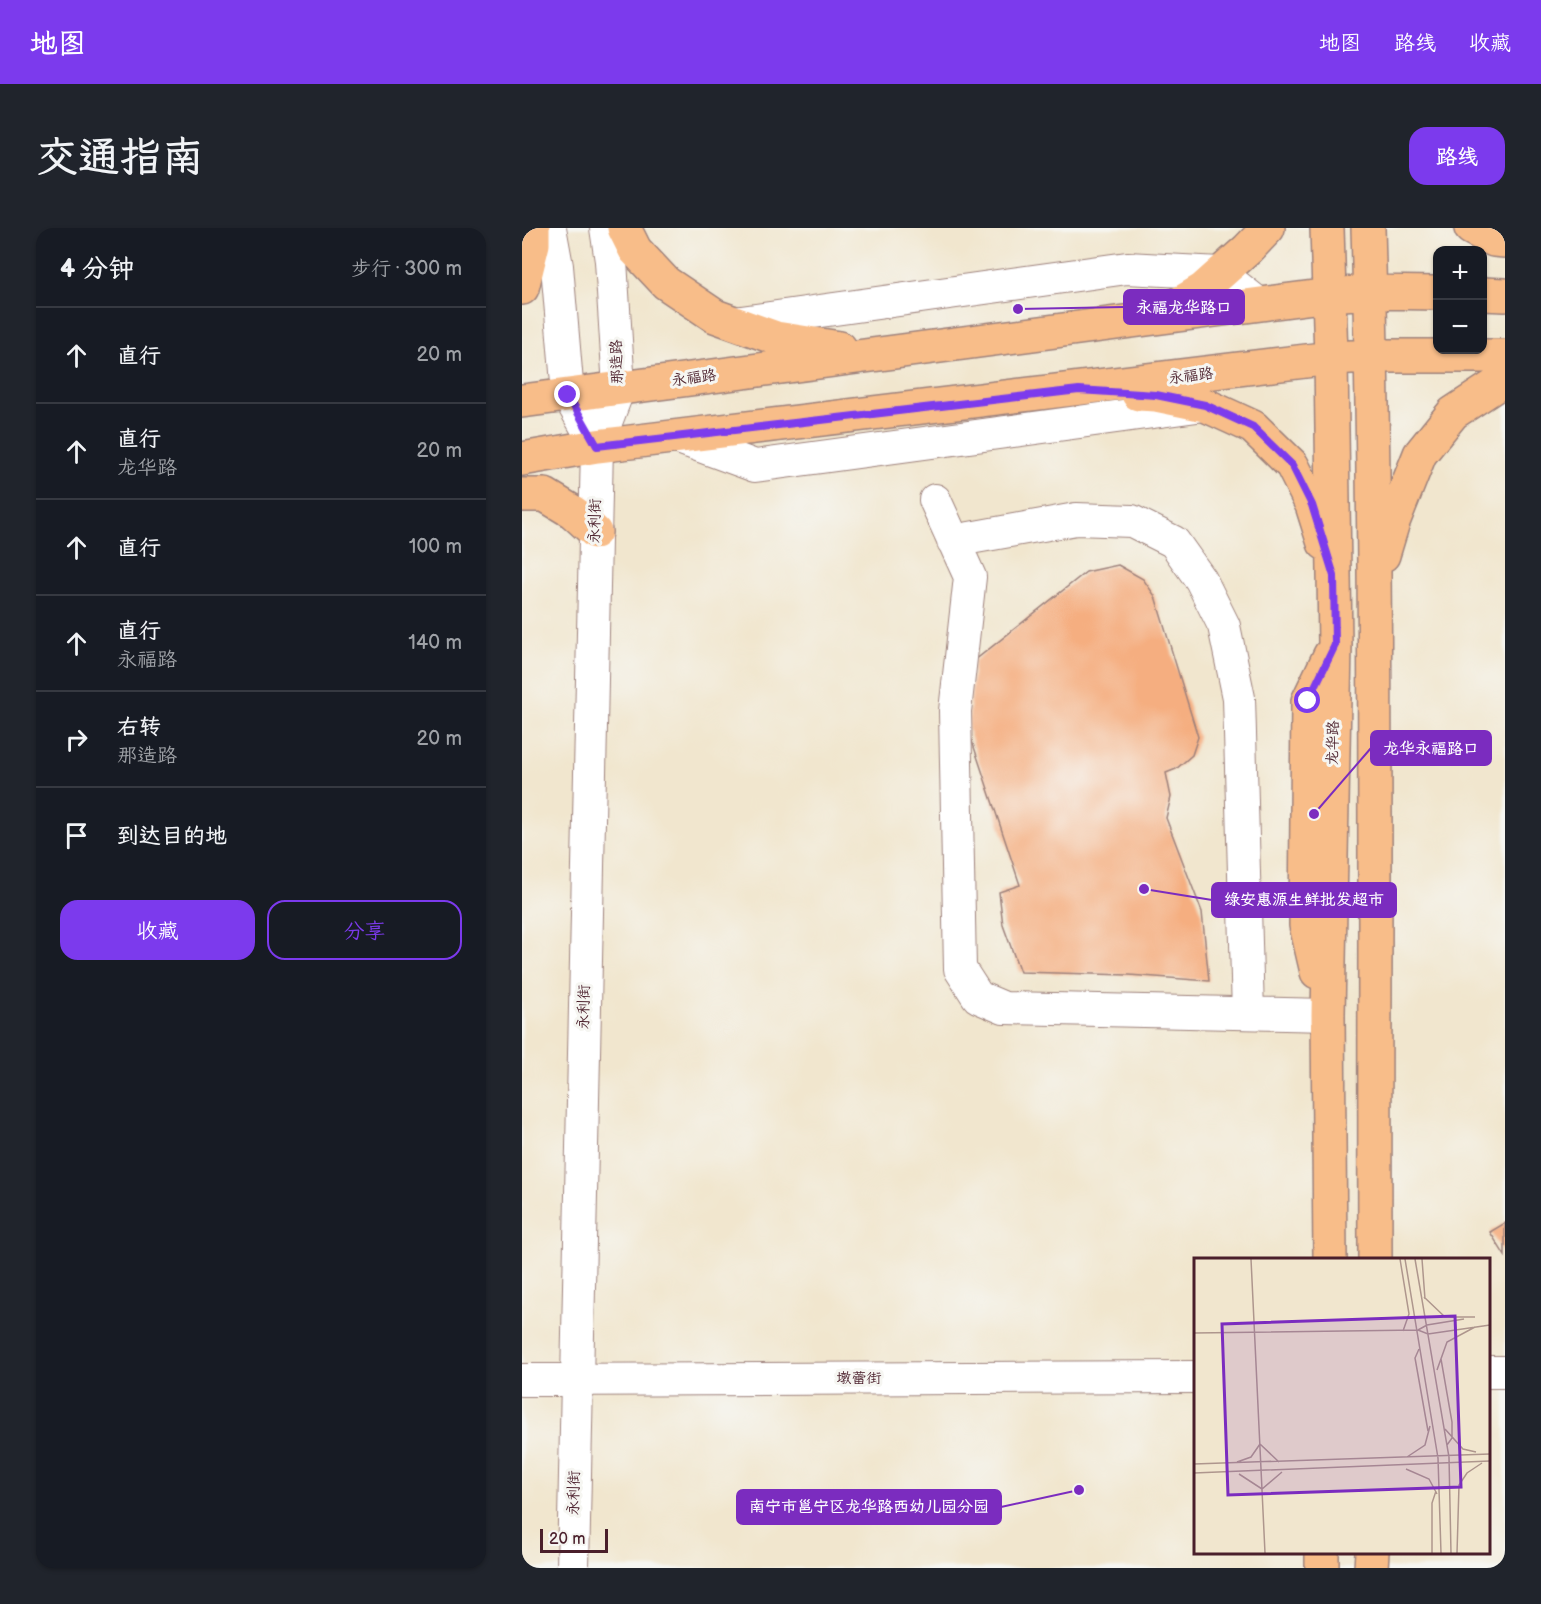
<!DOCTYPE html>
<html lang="zh">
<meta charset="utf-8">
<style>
body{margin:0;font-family:"Balsamiq Sans","LXGW WenKai TC",sans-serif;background:#20242c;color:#f1f3f6}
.controls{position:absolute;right:18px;top:18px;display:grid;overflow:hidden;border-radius:12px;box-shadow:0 2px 4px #0004}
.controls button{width:54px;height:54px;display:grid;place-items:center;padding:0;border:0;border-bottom:2px solid #363941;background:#171b24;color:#f1f3f6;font:30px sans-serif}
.scale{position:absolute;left:18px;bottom:15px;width:68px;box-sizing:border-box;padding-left:6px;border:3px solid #4a1f2b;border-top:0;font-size:16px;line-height:21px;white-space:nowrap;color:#4a1f2b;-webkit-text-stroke:4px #f6f6f2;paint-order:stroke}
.stop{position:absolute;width:18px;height:18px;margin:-14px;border:4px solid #7c3aed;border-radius:50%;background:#fff}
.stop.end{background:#7c3aed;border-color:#fff;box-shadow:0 2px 6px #0008}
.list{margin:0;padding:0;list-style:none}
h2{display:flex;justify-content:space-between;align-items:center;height:78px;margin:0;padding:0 24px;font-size:26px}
h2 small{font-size:20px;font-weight:400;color:#9ea1a6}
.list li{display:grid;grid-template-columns:39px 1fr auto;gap:18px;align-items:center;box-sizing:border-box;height:96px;padding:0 24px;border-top:2px solid #363941}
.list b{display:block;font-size:22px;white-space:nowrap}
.list p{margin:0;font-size:20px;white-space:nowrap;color:#9ea1a6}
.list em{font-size:20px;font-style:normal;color:#9ea1a6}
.actions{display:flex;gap:12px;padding:18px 24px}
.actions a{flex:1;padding:14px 0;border:2px solid #7c3aed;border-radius:18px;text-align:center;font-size:21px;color:#7c3aed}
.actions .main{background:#7c3aed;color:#fff}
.icon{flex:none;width:33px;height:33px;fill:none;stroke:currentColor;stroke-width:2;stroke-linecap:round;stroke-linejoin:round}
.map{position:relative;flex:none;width:983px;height:1340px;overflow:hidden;border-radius:18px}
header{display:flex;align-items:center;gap:36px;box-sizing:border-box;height:84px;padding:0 30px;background:#7c3aed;color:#fff}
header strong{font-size:28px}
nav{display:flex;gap:33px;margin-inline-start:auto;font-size:21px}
.intro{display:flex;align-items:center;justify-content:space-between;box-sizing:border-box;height:144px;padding:0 36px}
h1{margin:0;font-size:42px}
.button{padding:15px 27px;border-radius:18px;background:#7c3aed;color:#fff;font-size:21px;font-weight:700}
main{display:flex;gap:36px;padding:0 36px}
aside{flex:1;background:#171b24;border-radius:18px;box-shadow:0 2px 4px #0004}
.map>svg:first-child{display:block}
.building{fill:#f5ae80}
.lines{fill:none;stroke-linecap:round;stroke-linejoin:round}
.minor-casing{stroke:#9e827c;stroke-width:34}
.major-casing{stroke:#9e827c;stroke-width:36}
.minor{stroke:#fff;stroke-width:32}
.major{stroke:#f8bd89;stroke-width:33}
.route{stroke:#7c3aed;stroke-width:8}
.labels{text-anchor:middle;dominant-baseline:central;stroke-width:6;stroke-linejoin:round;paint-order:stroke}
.street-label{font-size:15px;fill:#4a1f2b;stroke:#f6f6f2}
.inset-road{fill:none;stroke:#ae968d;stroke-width:1.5}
.view{fill:#7b2cbf;fill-opacity:0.15;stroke:#7b2cbf;stroke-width:3}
.inset-edge{fill:none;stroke:#4a1f2b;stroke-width:3}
.leader{fill:none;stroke:#7b2cbf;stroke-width:2}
.callout-dot{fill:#7b2cbf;stroke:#f6f6f2;stroke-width:2}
.callout{fill:#7b2cbf;stroke:#7b2cbf;stroke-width:2}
.callout-label{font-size:16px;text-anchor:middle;font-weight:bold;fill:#fff}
</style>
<header>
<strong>地图</strong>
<nav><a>地图</a><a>路线</a><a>收藏</a></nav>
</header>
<div class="intro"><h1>交通指南</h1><a class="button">路线</a></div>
<main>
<aside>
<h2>4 分钟<small>步行 · 300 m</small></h2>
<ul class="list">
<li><svg class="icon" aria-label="ahead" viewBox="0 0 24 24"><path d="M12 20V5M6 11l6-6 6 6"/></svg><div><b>直行</b></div><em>20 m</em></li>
<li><svg class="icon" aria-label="ahead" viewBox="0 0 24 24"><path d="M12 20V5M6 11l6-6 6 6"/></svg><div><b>直行</b><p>龙华路</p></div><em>20 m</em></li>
<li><svg class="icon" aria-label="ahead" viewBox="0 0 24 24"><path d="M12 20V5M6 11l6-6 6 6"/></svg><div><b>直行</b></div><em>100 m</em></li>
<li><svg class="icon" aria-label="ahead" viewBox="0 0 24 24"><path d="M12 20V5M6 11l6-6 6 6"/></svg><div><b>直行</b><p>永福路</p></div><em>140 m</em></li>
<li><svg class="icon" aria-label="right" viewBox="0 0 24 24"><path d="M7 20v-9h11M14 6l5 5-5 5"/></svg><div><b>右转</b><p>那造路</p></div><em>20 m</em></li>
<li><svg class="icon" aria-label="arrive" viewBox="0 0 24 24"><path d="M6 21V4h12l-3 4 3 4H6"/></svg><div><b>到达目的地</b></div></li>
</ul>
<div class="actions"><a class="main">收藏</a><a>分享</a></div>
</aside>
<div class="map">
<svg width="983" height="1340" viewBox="0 0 983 1340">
<rect width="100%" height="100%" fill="#f6f6f2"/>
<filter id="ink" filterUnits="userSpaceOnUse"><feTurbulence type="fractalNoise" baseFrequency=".0167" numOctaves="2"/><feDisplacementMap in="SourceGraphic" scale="12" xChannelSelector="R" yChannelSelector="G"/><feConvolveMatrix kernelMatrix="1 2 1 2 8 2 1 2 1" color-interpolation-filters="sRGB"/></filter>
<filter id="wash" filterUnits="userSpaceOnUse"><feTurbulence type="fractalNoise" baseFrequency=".008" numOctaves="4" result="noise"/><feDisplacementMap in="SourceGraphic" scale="24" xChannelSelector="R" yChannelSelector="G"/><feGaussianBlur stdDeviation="1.35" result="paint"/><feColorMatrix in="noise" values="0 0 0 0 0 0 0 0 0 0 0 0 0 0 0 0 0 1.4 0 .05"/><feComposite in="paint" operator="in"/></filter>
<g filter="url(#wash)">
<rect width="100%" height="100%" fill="#f1e6ce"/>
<g id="blocks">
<!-- building -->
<path class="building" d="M596,337L621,351L633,368L676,509L670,527L654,541L644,545L649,569L644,590L680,684L687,753L607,747L498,744L481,697L477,664L498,657L446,501L452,433L564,344Z
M983,995V1028L968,1004Z"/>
</g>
</g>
<g filter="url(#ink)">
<use href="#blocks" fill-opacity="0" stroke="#9e827c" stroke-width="1.5"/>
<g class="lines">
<defs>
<path id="minor" d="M28,0L35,38L46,167L75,218
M212,95L605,40L698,45L737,76
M154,209L233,238L675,178
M413,272L448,349L433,483L438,741L456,769L482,780L806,787
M431,313L554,291L610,293L652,314L679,352L702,398L717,470L726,785
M966,1144H983
M0,1152L674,1149
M51,1340L75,218L97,160L89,33L84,0"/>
<path id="major" d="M102,0L113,22L144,55L193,88L254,110L318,120
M805,0L809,130L813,417L806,787L808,1031
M846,0C856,343 852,687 853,1031
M949,0L972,12L983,13
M0,60L11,16V0
M960,66L983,67
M643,84L681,61L726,21L746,0
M616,166L634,167L683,177L731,199L770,237L790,277L802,315
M0,173L807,67L848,64L915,65
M0,231L75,218L809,130L850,128H983
M0,267H23L51,284L73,304
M861,327L871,294L898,226L931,185L983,151
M795,744L784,697L786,473L808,427
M800,1340V1324
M849,1340L850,1324"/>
</defs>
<!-- minor casing -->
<use href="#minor" class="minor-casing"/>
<!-- major casing -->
<use href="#major" class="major-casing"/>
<!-- minor -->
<use href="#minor" class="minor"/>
<!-- major -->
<use href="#major" class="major"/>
</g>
</g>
<g class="lines" filter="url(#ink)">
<!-- route -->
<path class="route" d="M46,167L75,218L557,162L634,167L683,177L731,199L770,237L790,277L812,348L813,417L786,473"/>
</g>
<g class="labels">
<!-- street labels -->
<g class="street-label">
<text transform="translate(95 134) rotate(-92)">那造路</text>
<text transform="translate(669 148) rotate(-7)">永福路</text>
<text transform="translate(172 150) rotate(-8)">永福路</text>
<text transform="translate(73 293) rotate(-89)">永利街</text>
<text transform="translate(811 515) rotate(-89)">龙华路</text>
<text transform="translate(62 779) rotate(-89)">永利街</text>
<text x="337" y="1150">墩蕾街</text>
<text transform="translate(52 1265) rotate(-89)">永利街</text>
</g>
</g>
<!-- overview -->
<g transform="translate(672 1030)">
<rect width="296" height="296" fill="#f1e6ce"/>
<path class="inset-road" d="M57,1L71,295M206,1L215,56L209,73M211,1L244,200L247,295M221,1L255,199L257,295M228,1L231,41M230,39L251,59H281M224,72L233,67L270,61M0,75L224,72L234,76L296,67M225,91L221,100L234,173M247,101L258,164V180L253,187M243,112L253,84L281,69M251,171L269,191L282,194M66,186L85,204M213,199L231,187L236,168M43,204L57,199L66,186M0,206L296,196M212,211L235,221L243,236M0,215L296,203M45,216L68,231L88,214M238,295V245L242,233M263,295L265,227L273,215L288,205"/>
<path class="view" d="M261,58L267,229L34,237L28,66Z"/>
<rect width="296" height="296" class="inset-edge"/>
</g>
<!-- callouts -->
<path class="leader" d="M496 81L602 79M792 586L849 520M622 661L690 672M557 1262L479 1279"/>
<g class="callout-dot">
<circle cx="496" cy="81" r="6"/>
<circle cx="792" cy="586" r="6"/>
<circle cx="622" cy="661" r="6"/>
<circle cx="557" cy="1262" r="6"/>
</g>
<g class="callout">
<rect x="602" y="62" width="120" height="34" rx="6"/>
<rect x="849" y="503" width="120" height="34" rx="6"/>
<rect x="690" y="655" width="184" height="34" rx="6"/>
<rect x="215" y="1262" width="264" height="34" rx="6"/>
</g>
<g class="callout-label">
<text x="662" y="85">永福龙华路口</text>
<text x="909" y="526">龙华永福路口</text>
<text x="782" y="677">绿安惠源生鲜批发超市</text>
<text x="347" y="1284">南宁市邕宁区龙华路西幼儿园分园</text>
</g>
</svg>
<div class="controls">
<button>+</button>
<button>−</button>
</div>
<div class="scale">20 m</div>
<div class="stop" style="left:786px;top:473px"></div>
<div class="stop end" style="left:46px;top:167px"></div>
</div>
</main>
